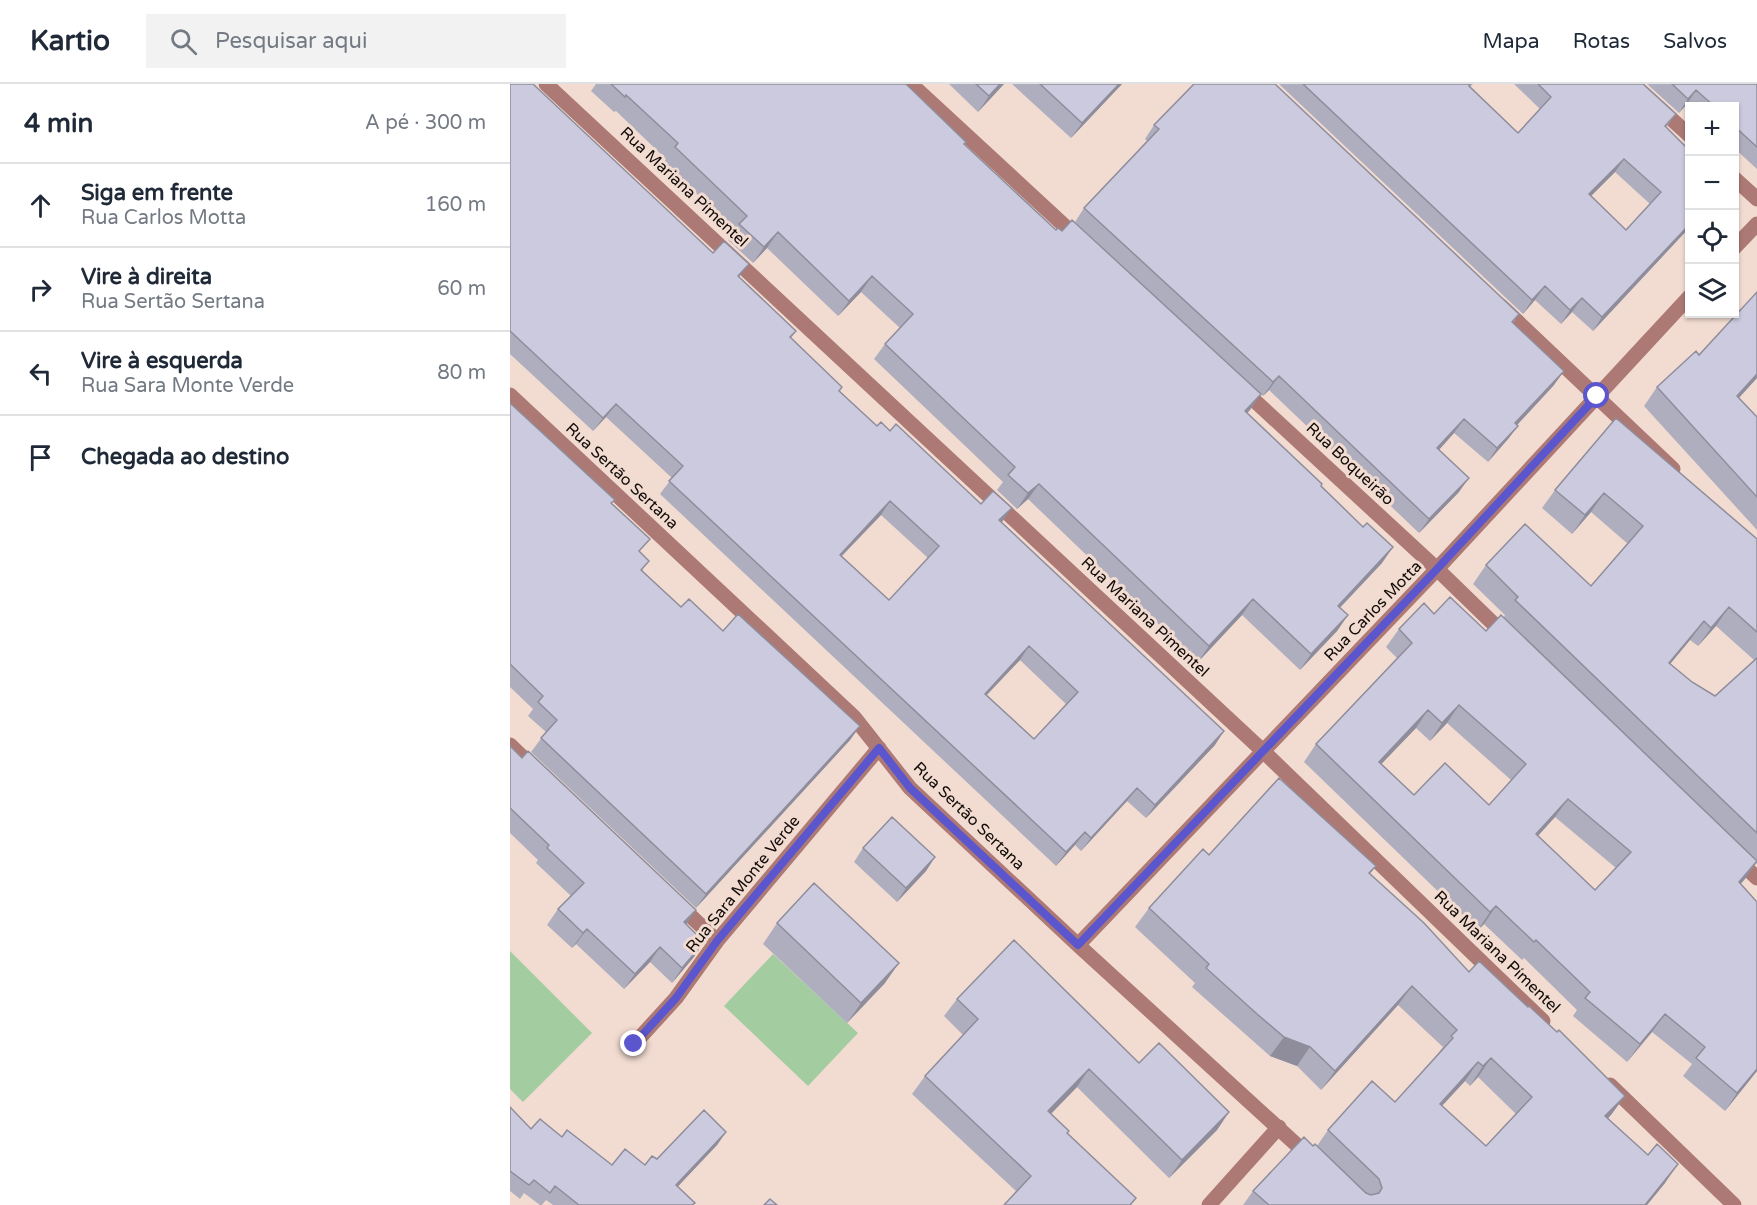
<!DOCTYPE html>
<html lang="pt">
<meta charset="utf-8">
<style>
body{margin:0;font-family:"Varela Round",sans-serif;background:#f2f2f3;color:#1f2937}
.controls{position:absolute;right:18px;top:18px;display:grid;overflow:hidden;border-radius:0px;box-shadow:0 2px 4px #0004}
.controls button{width:54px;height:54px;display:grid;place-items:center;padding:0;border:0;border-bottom:2px solid #e0e1e3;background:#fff;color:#1f2937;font:30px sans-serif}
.stop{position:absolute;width:18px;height:18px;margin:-14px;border:4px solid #5c56ce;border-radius:50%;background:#fff}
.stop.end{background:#5c56ce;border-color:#fff;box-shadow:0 2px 6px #0008}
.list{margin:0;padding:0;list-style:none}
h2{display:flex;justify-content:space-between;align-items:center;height:78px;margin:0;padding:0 24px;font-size:26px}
h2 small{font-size:20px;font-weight:400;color:#747a83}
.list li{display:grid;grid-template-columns:39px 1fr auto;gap:18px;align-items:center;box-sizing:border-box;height:84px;padding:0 24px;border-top:2px solid #e0e1e3}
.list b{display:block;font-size:22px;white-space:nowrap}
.list p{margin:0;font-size:20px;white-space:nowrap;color:#747a83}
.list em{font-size:20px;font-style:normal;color:#747a83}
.icon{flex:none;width:33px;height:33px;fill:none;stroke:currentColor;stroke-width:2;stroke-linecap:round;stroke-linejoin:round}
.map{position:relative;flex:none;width:1247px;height:1121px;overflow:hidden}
header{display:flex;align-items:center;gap:36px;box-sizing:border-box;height:84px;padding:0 30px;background:#fff;border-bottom:2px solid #e0e1e3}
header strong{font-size:28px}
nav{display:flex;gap:33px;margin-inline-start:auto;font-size:21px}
.search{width:420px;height:54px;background:#f2f2f3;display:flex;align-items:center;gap:15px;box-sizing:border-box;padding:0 21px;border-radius:0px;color:#747a83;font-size:22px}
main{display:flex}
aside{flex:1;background:#fff}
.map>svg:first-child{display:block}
.green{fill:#a4cca1}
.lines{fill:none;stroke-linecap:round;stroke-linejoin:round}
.street{stroke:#ad7974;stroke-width:15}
.wall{fill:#afaebf;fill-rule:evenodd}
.shaded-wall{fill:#8f8d9b}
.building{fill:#cccade;stroke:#8f8d9b;stroke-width:1.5;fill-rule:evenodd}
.route{stroke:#5c56ce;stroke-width:8}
.labels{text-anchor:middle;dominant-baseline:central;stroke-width:6;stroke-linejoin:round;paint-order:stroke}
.street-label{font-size:16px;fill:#120b08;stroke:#f2dcd1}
</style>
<header>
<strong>Kartio</strong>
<div class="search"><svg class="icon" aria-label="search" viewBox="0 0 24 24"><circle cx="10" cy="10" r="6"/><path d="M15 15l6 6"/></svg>Pesquisar aqui</div>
<nav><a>Mapa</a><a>Rotas</a><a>Salvos</a></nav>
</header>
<main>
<aside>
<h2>4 min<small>A pé · 300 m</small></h2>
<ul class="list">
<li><svg class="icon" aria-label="ahead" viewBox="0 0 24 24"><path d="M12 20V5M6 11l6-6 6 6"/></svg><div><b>Siga em frente</b><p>Rua Carlos Motta</p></div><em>160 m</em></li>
<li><svg class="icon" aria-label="right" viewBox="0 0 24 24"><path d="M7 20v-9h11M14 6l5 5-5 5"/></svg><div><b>Vire à direita</b><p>Rua Sertão Sertana</p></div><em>60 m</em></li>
<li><svg class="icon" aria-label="left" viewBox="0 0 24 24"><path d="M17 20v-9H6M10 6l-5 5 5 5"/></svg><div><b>Vire à esquerda</b><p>Rua Sara Monte Verde</p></div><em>80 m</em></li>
<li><svg class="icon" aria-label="arrive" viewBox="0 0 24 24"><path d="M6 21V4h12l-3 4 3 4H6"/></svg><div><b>Chegada ao destino</b></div></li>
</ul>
</aside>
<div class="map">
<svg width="1247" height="1121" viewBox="0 0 1247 1121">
<rect width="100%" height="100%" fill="#f2dcd1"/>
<!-- green -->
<path class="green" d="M0,867L82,949L13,1018L0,1005Z
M263,870L348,949L298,1002L214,922Z"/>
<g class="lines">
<!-- street -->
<path class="street" d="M36,0L754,668L1033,937
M401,0L571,157
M1123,0L1180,52
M1224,94L1247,115
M1224,164L1247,140
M991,222L1163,385
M732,305L927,485L997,553
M0,311L344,633L400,704L568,861L801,1074
M0,661L26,686
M1226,774L1247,794
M168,820L207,857
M568,861L927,485L1180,212
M124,960L166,914L207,857L369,664
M1100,1001L1224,1121
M699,1121L769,1043"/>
</g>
<!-- wall -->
<path class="wall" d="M0,0L229,193L286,247L281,254L330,307L367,342L380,347L492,439L705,661L636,734L617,717L571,767L565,761L546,782L150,410L162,394L96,333L83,347L0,270ZM371,431L418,474L379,516L332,472ZM510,576L556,620L524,655L477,611Z
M86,0H396L454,60L546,146L751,310L737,329L811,402L872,479L830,524L838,531L827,547L790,586L732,531L688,578L518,415L507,425L487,406L493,398L364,275L375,260L390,244L351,208L328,232L257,164L243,179L218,156L225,147L154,78L156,75L106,27L104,28L81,7Z
M439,0H494L468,28Z
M502,0H612L561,54Z
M769,0H963L960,3L1008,49L1030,25L1004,0H1109L1166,30L1156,43L1179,144L1083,247L1062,228L1051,240L1025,216L1013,230ZM1105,88L1140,120L1116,146L1081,112Z
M1137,0H1247V85L1224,64V22H1180L1177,20L1169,29Z
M644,41L1009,230L1003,239L1044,301L1007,341L1008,342L998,355L978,378L944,349L929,366L949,408L909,449L759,306L753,312L565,138L574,124L637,57L635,55Z
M1247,208V294L1229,314L1247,333V446L1134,322L1147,303L1189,271Z
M0,319L105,416L102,419L130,469L133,487L171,523L213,547L350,642L340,656L186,824L21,668L36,648L18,632L23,625L0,603Z
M1106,334L1247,455V780L1246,779L1231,800L1247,818V987L1215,1027L1173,992L1182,980L1142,948L1117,978L1063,932L1067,926L1014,874L1012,876L974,840L968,846L794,678L806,660L887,574L876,563L889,545L924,530L976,547L994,533L995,531L963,500L976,481L1081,502L1118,460L1081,428L1062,450L1032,424L1045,406ZM1206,542L1244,576L1205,612L1182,598L1160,580L1180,556L1188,562ZM937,639L1001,696L979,721L904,711L871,680L906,644L920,657ZM1045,733L1106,784L1085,806L1028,752Z
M0,662L176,840L184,873L162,899L140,878L114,905L66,860L62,864L37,841L48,825L61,812L26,779L28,776L0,749Z
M353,764L425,773L416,787L387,818L344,778Z
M699,771L866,782L860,790L959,888L1018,923L1115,1012L1098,1034L1155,1099L1137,1121H733L743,1107L803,1062H807L818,1046L885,1018L927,971L933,963L888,921L811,1006L787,982L760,972L682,903L685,899L625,843L639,824ZM968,993L1006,1030L976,1062L932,1022L955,997L960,1002Z
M267,839L375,899L337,939L253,860Z
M447,915L629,979L719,1028L707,1046L659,1094L567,1003L541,1030L557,1049L626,1114L621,1121H494L507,1108L402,1010L415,992L453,951L434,932Z
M0,1023L21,1045L52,1053L102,1081H135L216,1048L207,1061L168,1102L183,1121H43L36,1116L32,1121H30L14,1109L10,1115L0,1107Z"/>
<!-- shaded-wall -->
<path class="shaded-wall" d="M490,0H494L468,28L479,12Z
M609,0H612L561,54L572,39Z
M1186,6L1177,20L1169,29L1178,15Z
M1114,75L1105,88L1069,124L1079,110Z
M1179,141V144L1083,247L1092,233Z
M268,148L257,164L243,179L254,163Z
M239,180L229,193L228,192Z
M362,192L351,208L328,232L339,217Z
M1035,202L1025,216L1013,230L1022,216Z
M1072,214L1062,228L1051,240L1060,226Z
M1054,287L1044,301L996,353L1005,339Z
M1247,290V294L1213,331L1227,312Z
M769,292L759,306L753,312L763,298Z
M751,310L740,326L724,343L735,327Z
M106,320L96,333L83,347L93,334Z
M954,335L944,349L918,378L927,364Z
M1008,342L998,355L978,378L987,364Z
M959,394L949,408L909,449L919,435Z
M529,400L518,415L507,425L518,409Z
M1094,409L1081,428L1062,450L1075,431Z
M380,417L371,431L320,484L330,471Z
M502,424L492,438L479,450L489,436Z
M883,463L872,479L817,537L828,522Z
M743,515L732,531L688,578L699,562Z
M1219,523L1206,542L1188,562L1201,544Z
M838,531L827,547L790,586L801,570Z
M1194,537L1180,556L1146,597L1159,579Z
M519,562L510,576L465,623L475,610Z
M949,621L937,639L920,657L932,639Z
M918,626L906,644L856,696L869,678Z
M350,642L340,656L186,824L196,810Z
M714,647L705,661L636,734L645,721Z
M627,704L617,717L571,767L581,754Z
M1058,715L1045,733L1013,768L1026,750Z
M575,748L565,761L546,782L556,768Z
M425,773L416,787L387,818L396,804Z
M1247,778L1235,795L1216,816L1229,798Z
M986,822L974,840L968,846L980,828Z
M186,826L176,841L174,838Z
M77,845L66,860L62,864L73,849Z
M194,858L184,873L162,899L172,884Z
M150,863L140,878L114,905L125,890Z
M389,879L375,899L337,939L351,919Z
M902,902L888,921L811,1006L825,987Z
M1155,930L1142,948L1117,978L1130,960Z
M774,953L800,963L787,982L760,972Z
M981,974L968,993L960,1002L973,982Z
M968,978L955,997L916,1039L930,1020Z
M579,985L567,1003L526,1045L538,1027Z
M1247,985V987L1215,1027L1227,1009Z
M1115,1012L1101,1031L1082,1051L1095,1032Z
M719,1028L707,1046L659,1094L672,1076Z
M216,1048L207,1061L157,1114L166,1101Z
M1168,1080L1155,1099L1137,1121H1134Z"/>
<!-- building -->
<path class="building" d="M0,0H23L203,169L214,157L239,180L228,192L286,247L280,253L332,303L329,307L367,342L371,338L380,347L386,340L471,420L483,407L502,424L489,436L714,647L645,721L627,704L581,754L575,748L556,768L159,397L173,382L106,320L93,334L0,247ZM380,417L429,462L379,516L330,471ZM519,562L568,608L524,655L475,610Z
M101,0H396L456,58L454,60L546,146L548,144L552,147L562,136L751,310L735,327L812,400L811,402L853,443L857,439L883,463L828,522L838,531L801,570L743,515L699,562L529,400L518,409L498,391L505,383L375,260L403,230L362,192L339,217L268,148L254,163L229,140L237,132L165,63L168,59L116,11L115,13Z
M466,0H490L479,12Z
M530,0H609L572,39Z
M684,0H765L1009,230L1002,238L1054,287L1005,339L1008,342L987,364L954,335L927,364L959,394L919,435L769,292L763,298L574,124L649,45L644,41Z
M793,0H960L959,2L1008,49L1041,13L1028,0H1133L1166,30L1155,42L1179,66V141L1092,233L1072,214L1060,226L1035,202L1022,216ZM1114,75L1151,108L1116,146L1079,110Z
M1162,0H1247V63L1224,42V22H1204L1186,6L1178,15Z
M1247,208V290L1227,312L1247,333V413L1147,303L1186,267L1189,271Z
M0,319L105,416L101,419L140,455L129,467L139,477L131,486L171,523L179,515L213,547L228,530L350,642L196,810L31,654L47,636L28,618L33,612L0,580Z
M1106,334L1247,455V548L1219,523L1201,544L1194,537L1159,579L1182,598L1205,612L1247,574V749L1005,516L1008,513L976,481L1015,440L1081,502L1133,442L1094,409L1075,431L1045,406Z
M940,513L976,547L991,531L1247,777L1229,798L1247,818V985L1227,1009L1186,974L1195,963L1155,930L1130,960L1075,914L1080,908L1026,856L1024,858L986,822L980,828L806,660L902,559L889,545L914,519L924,530ZM949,621L1016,680L979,721L935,679L904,711L869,678L918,626L932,639ZM1058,715L1121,768L1085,806L1026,750Z
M0,662L12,674L18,667L186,826L174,838L194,858L172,884L150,863L125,890L77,845L73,849L48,825L74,799L37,764L39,761L0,724Z
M769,694L866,782L859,789L914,839L959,888L969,877L1018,923L1019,922L1047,948L1049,946L1115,1012L1095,1032L1138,1071L1147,1060L1168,1080L1135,1121H759L743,1107L794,1053L803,1062L805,1060L856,1109L861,1111L869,1109L872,1104L869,1095L818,1046L862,997L885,1018L943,954L941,952L947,946L902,902L825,987L800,963L774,953L747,930L696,884L699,880L639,824L693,765L699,771ZM981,974L1022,1013L976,1062L930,1020L968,978L973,982Z
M382,733L425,773L396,804L353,764Z
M304,799L389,879L351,919L267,839Z
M504,856L629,979L649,959L719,1028L672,1076L579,985L538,1027L559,1047L557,1049L626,1114L620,1121H494L521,1092L415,992L468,935L447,915Z
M0,1023L21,1045L30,1035L52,1053L57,1046L102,1081L115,1065L135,1081L142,1072L147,1075L194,1026L216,1048L166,1101L185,1119L182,1121H69L45,1102L40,1109L24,1096L19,1101L0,1087Z
M260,1115L267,1121H254Z"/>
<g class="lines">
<!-- route -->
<path class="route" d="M124,960L166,914L207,857L369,664L400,704L568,861L927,485L1087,312"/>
</g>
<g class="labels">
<!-- street labels -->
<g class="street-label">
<text transform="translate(174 103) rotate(43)">Rua Mariana Pímentel</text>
<text transform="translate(840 380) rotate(43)">Rua Boqueirão</text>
<text transform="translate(112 392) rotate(43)">Rua Sertão Sertana</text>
<text transform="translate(863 527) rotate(-46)">Rua Carlos Motta</text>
<text transform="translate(635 533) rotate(43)">Rua Mariana Pímentel</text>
<text transform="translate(459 732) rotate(44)">Rua Sertão Sertana</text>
<text transform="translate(233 800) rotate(-51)">Rua Sara Monte Verde</text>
<text transform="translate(987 868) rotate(44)">Rua Mariana Pímentel</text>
</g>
</g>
</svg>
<div class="controls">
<button>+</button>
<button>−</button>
<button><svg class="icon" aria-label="locate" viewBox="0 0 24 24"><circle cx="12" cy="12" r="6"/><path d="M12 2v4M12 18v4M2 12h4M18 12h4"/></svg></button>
<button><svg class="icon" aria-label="layers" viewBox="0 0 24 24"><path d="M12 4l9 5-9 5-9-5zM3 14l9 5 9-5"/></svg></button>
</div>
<div class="stop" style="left:1087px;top:312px"></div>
<div class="stop end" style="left:124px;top:960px"></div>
</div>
</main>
